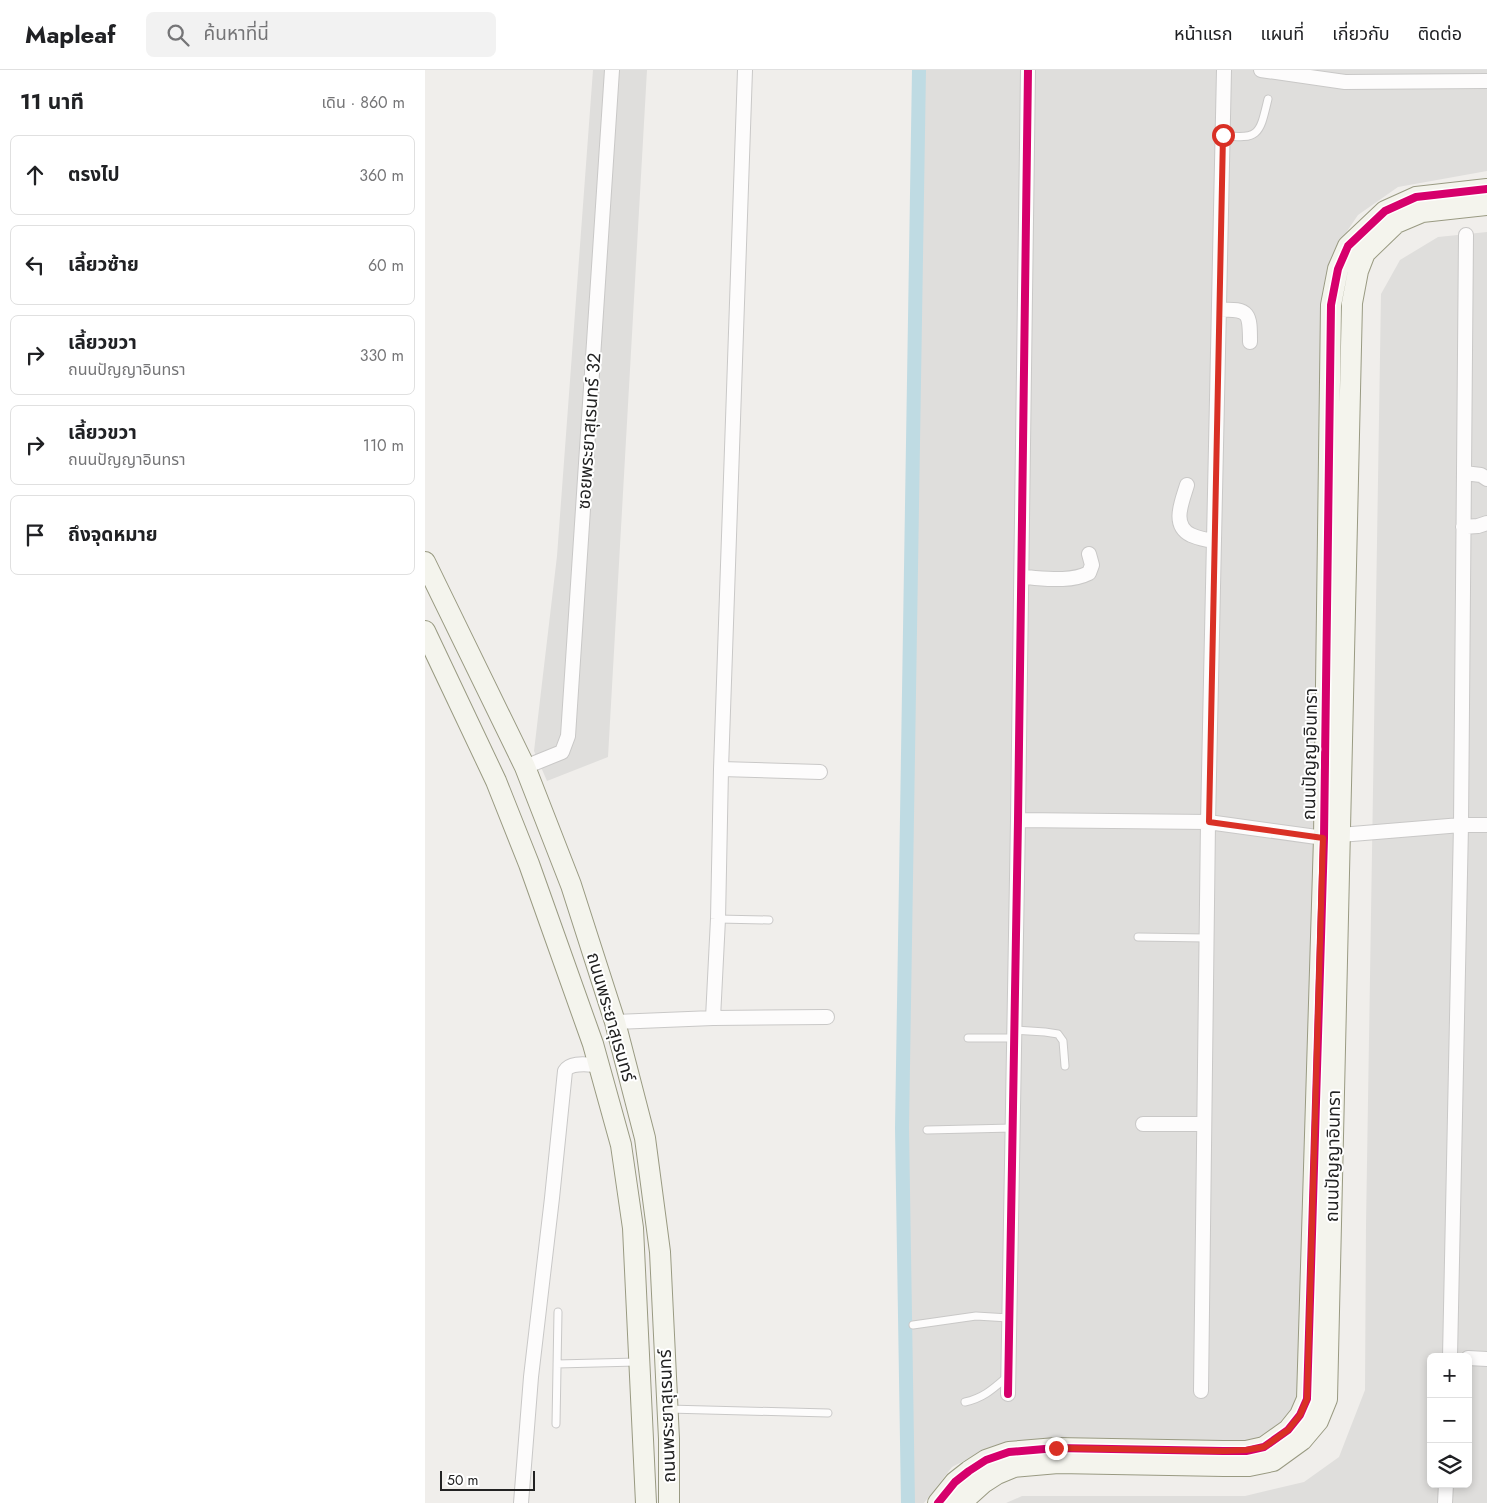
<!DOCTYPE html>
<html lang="th">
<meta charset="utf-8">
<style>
body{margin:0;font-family:Jost,"Noto Sans Thai",sans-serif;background:#f2f2f2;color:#202124}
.controls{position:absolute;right:15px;bottom:15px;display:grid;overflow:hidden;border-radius:8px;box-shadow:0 2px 8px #0003}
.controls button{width:45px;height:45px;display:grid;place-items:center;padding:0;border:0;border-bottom:1px solid #e0e0e0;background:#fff;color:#202124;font:25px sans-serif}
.scale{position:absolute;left:15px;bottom:12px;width:95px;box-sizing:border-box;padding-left:5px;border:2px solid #222;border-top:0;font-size:14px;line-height:18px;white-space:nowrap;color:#222;-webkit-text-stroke:4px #fff;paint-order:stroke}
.stop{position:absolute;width:15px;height:15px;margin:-11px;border:4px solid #d93025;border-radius:50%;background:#fff}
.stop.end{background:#d93025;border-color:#fff;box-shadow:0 1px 5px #0008}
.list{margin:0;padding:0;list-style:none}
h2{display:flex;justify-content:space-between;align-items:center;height:65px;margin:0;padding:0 20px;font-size:21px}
h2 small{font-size:16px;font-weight:400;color:#757577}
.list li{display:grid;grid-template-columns:32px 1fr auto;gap:15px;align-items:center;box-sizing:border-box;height:80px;margin:0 10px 10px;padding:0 10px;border:1px solid #e0e0e0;border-radius:8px}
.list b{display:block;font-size:19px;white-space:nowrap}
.list p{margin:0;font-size:16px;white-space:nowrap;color:#757577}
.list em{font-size:16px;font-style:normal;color:#757577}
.icon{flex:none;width:28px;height:28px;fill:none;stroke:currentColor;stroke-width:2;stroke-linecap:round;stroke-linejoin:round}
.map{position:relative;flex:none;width:1062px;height:1433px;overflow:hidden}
header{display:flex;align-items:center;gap:30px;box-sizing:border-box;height:70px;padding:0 25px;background:#fff;border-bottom:1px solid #e0e0e0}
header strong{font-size:24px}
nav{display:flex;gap:28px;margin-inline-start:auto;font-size:18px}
.search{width:350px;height:45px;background:#f2f2f2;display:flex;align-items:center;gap:12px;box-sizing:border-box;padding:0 18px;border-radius:8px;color:#757577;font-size:19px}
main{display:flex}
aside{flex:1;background:#fff}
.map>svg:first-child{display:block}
.residential{fill:#dfdedc;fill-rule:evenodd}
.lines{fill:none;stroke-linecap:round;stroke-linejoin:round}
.canal{stroke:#bfdbe3;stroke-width:14}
.lane-casing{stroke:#c9c8c7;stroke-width:9}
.street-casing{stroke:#c9c8c7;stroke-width:16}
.secondary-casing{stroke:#999a82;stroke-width:22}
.lane{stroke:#fdfcfc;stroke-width:7}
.street{stroke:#fdfcfc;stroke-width:14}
.secondary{stroke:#f4f4ed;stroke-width:20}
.cycleway-casing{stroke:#fff;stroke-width:11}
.cycleway{stroke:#d6006c;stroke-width:8}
.route{stroke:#d93025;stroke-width:6}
.labels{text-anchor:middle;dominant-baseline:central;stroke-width:4;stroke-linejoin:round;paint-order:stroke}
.street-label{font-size:18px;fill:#222;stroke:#fff}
</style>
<header>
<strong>Mapleaf</strong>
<div class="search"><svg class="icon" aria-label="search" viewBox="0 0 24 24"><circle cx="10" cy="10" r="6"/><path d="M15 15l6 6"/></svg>ค้นหาที่นี่</div>
<nav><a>หน้าแรก</a><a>แผนที่</a><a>เกี่ยวกับ</a><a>ติดต่อ</a></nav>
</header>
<main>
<aside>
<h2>11 นาที<small>เดิน · 860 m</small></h2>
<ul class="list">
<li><svg class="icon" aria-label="ahead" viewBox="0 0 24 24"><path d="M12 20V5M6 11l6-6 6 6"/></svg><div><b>ตรงไป</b></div><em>360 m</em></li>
<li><svg class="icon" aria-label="left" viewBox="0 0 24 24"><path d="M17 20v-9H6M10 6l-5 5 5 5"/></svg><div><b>เลี้ยวซ้าย</b></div><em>60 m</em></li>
<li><svg class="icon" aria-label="right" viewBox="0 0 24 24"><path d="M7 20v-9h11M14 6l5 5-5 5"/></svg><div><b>เลี้ยวขวา</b><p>ถนนปัญญาอินทรา</p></div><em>330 m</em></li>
<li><svg class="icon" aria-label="right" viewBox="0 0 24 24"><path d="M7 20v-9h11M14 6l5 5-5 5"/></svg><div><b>เลี้ยวขวา</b><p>ถนนปัญญาอินทรา</p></div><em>110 m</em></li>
<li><svg class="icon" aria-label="arrive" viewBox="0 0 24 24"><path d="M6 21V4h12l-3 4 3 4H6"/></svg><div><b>ถึงจุดหมาย</b></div></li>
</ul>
</aside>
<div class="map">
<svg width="1062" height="1433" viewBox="0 0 1062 1433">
<rect width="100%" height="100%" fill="#f0eeeb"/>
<!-- residential -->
<path class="residential" d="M168,0H222L183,687L122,711L109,681L132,486Z
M495,0H1062V101L973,117L933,145L910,179L899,232L884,1347L825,1371L733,1374L607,1371L568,1376L527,1397L499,1433H484L483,1253L477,1163L494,344Z
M1062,162V1433H581L597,1426H820L879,1412L914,1387L940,1320L941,1155L956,224L975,190L1013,167ZM1006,1287H1043V1414H1006Z"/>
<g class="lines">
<!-- canal -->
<path class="canal" d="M483,1433L477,1058L494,0"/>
<defs>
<path id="lane" d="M798,65C835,71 835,62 843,29
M293,849L344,850
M713,867L782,868
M589,960L620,962L633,964L638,971L640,996
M543,968H589
M502,1060L588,1058
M488,1255L551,1246L584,1248
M132,1294L212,1292
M540,1332C559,1328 569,1318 583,1306
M243,1339L403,1343
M131,1354L133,1242"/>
<path id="street" d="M836,0L920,12L1062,11
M794,240C825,238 825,244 825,272
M1039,403L1056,405L1062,409
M762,415C757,432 746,455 766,465C773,468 782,470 789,471
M1038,457L1053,456L1062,453
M597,507C618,508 644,513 664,503L667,495L664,484
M100,697L137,682L143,666L187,0
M296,699C303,466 313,233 320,0
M593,750L783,752L899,768L915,765L1036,755H1062
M288,948L293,849L296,699L395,702
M190,952L288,948L402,947
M718,1054H779
M1025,1287L1036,755L1041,165
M1043,1288L1062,1289
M776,1321L783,752L799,0
M583,1324L593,750L603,0
M96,1433L106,1307L127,1128L140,1001C146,991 164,995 174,995
M1020,1433L1021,1414"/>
<path id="secondary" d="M0,492L100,697L146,815L190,952L220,1068L235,1182L244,1369V1433
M0,561L71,711L104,794L168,974L196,1075L208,1158L221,1433
M513,1433L530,1412L544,1401L561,1390L584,1382L631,1378L798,1381H821L839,1377L863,1360L875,1345L882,1329L899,768L906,235L913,199L923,176L960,141L991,127L1062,119
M536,1433L558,1413L572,1404L589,1397L633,1393L799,1396H824L848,1391L877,1370L893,1351L902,1329L927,233L933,201L940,183L971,153L997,142L1062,135"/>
</defs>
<!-- lane casing -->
<use href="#lane" class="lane-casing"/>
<!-- street casing -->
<use href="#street" class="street-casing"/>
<!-- secondary casing -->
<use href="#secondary" class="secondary-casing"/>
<!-- lane -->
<use href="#lane" class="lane"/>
<!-- street -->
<use href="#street" class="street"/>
<!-- secondary -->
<use href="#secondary" class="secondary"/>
<defs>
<path id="cycleway" d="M583,1324L593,750L603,0
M513,1433L530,1412L544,1401L561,1390L584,1382L631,1378L798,1381H821L839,1377L863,1360L875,1345L882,1329L899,768L906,235L913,199L923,176L960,141L991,127L1062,119"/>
</defs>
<!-- cycleway casing -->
<use href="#cycleway" class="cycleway-casing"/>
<!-- cycleway -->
<use href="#cycleway" class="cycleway"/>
</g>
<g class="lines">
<!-- route -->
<path class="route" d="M631,1378L798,1381L821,1380L839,1377L863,1360L875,1345L882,1329L898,768L784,752L798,65"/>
</g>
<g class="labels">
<!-- street labels -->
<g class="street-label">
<text transform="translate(164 361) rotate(-86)">ซอยพระยาสุเรนทร์ 32</text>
<text transform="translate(885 684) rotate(-89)">ถนนปัญญาอินทรา</text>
<text transform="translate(186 947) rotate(74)">ถนนพระยาสุเรนทร์</text>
<text transform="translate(908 1086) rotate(-89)">ถนนปัญญาอินทรา</text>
<text transform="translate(242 1346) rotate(-92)">ถนนพระยาสุเรนทร์</text>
</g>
</g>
</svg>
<div class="controls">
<button>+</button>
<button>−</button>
<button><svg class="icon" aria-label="layers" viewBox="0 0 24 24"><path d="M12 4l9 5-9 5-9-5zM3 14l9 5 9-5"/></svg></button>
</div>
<div class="scale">50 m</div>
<div class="stop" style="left:798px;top:65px"></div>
<div class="stop end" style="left:631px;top:1378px"></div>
</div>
</main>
